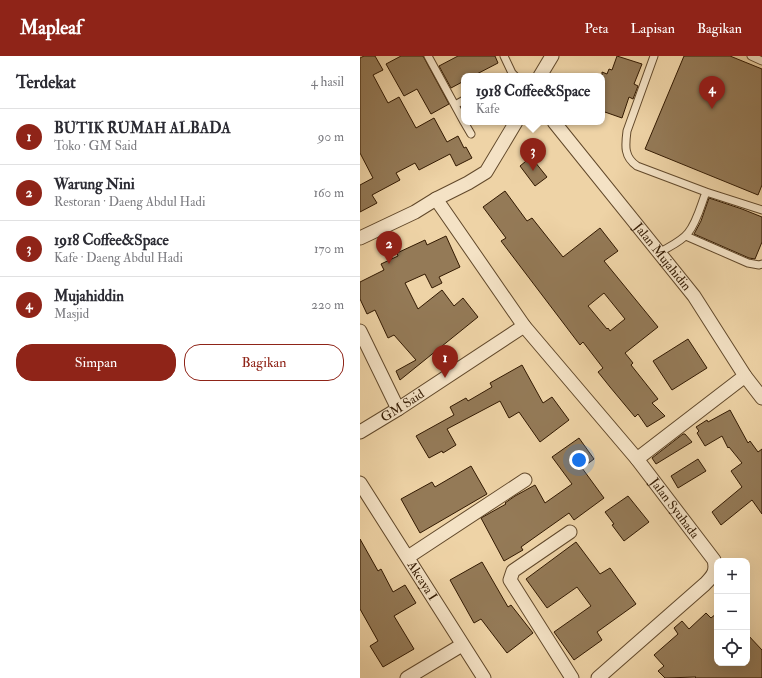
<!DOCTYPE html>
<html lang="id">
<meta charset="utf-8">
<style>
body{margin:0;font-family:"IM FELL Double Pica",serif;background:#f7f7f7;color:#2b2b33}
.controls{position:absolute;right:12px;bottom:12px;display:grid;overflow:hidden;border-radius:8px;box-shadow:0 4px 16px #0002}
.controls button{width:36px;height:36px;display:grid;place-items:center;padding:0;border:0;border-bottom:1px solid #e1e1e2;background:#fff;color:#2b2b33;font:20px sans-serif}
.you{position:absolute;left:219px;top:404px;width:14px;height:14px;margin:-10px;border:3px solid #fff;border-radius:50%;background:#1a73e8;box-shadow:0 0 0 6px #1a73e833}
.badge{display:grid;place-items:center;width:26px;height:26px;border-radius:50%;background:#8f2418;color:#fff;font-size:13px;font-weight:700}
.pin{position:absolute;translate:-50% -33px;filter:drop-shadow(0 1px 2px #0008)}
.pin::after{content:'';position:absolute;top:21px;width:14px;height:12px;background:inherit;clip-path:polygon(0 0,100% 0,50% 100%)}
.popup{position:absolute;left:101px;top:17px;width:144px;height:52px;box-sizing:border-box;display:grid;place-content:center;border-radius:8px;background:#fff;filter:drop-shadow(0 1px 3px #0005);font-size:13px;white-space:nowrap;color:#7c7c81}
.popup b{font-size:15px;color:#2b2b33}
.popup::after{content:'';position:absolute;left:50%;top:100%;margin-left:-8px;border:8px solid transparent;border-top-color:#fff}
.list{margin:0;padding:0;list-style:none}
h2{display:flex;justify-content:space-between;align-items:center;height:52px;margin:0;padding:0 16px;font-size:17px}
h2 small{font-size:13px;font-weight:400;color:#7c7c81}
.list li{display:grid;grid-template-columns:26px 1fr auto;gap:12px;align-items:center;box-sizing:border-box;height:56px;padding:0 16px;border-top:1px solid #e1e1e2}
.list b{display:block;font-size:15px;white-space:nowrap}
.list p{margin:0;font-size:13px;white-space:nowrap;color:#7c7c81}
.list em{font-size:13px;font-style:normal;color:#7c7c81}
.actions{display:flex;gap:8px;padding:12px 16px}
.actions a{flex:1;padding:9px 0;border:1px solid #8f2418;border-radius:16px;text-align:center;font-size:14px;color:#8f2418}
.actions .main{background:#8f2418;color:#fff}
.icon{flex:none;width:22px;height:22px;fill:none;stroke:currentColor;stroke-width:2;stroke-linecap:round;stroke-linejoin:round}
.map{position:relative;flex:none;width:402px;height:622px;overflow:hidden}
header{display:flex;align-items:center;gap:24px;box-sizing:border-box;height:56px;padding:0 20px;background:#8f2418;color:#fff}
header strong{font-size:19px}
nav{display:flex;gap:22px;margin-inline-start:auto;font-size:14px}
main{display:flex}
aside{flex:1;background:#fff}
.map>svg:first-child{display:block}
.building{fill:#947a57;stroke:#321901;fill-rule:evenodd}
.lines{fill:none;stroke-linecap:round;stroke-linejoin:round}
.service-casing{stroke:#61482a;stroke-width:9}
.minor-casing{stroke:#61482a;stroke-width:15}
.service{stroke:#f4e2c5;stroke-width:7}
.minor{stroke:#f4e2c5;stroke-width:13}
.labels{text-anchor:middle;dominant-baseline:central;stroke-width:3.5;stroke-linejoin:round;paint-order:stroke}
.street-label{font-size:13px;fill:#321901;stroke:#f4e2c5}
</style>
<header>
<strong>Mapleaf</strong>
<nav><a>Peta</a><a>Lapisan</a><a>Bagikan</a></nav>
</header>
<main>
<aside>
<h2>Terdekat<small>4 hasil</small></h2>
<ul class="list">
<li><span class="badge">1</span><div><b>BUTIK RUMAH ALBADA</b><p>Toko · GM Said</p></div><em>90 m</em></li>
<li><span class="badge">2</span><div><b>Warung Nini</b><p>Restoran · Daeng Abdul Hadi</p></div><em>160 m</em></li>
<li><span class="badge">3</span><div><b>1918 Coffee&amp;Space</b><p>Kafe · Daeng Abdul Hadi</p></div><em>170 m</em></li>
<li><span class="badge">4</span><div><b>Mujahiddin</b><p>Masjid</p></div><em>220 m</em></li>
</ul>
<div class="actions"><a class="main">Simpan</a><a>Bagikan</a></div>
</aside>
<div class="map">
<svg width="402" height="622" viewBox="0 0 402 622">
<rect width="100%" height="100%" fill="#eed3a6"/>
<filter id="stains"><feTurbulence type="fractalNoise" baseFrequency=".005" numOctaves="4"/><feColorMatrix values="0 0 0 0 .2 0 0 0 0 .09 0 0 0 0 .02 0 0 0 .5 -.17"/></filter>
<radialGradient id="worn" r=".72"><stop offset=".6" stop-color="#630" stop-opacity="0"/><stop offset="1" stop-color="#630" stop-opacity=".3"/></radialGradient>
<!-- building -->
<path class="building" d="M4,0H15L23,14L13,19L28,47L39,41L56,72L74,62L87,86L98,80L104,92L106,91L112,102L96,110L90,98L59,114L55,107L36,117L40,124L12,139L17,147L0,156V129L13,122L0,97V2Z
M41,0H63L89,48L71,58L57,33L44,40L26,8Z
M98,0H135L138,7L113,20H104V25L91,32L79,10Z
M257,0L282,8L274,28L278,30L273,43L269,41L262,62L242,55V16L247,18L249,13L252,14Z
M324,0H370L402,13V129L398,139L285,93Z
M171,101L187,121L175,130L160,110Z
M145,135L167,165L172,162L203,201L240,172L258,195L244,205L298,271L265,297L273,307L271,309L298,343L292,347L305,360L287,371L278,358L275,361L250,331L238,316L243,312L223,286L220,289L141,185L146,182L123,151ZM244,237L265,263L250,275L248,272L247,273L228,250Z
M349,142L382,153L402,161V186L395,203L389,202L334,178L341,165Z
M86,180L100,211L79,221L82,227L72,232L65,218L45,227L58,253L82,234L94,250L103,242L118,261L40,324L36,315L56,304L34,279L28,282L15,254L7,258L0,243V226L24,214L21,208L38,200L37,197L65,184L67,189Z
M328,283L347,312L312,334L293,305Z
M162,309L183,347L192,341L209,364L180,386L159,356L149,362L140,345L87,373L96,389L83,397L82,395L69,402L56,380L94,359L90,351L106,342L108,345L132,331L130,327Z
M370,354L388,387L390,385L398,396L402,393V458L392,444L361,469L352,456L382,431L371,415L382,407L369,391L368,392L362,380L345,390L337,377L339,375L336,371L347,364L348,366Z
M323,378H325L332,386L296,408L292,402Z
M219,382L234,403L222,412L244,442L214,464L209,457L161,491L163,494L144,505L121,462L146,448L145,447L155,440L175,429L185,447L212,428L192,401Z
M338,403L346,415L318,432L311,420Z
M111,410L127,438L60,477L41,443L72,426L75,431Z
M268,440L289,466L264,485L252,469L254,468L245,456Z
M0,483L18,515L21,513L33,536L45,529L56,547L34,560L54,593L23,611L10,590L18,585L0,553Z
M216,486L240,518L250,512L276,548L237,576L242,584L214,604L194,576L231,550L217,531L187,552L166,523Z
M122,506L148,551L151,549L173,577L147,597L121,563L114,567L90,524Z
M346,557L351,562L357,557V607H387V578L402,594V622H335L336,621L305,622L298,615L304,610L294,599L318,578L314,572L322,565L329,573Z"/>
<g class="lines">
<defs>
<path id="service" d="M68,0L104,66
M144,0L152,17L155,20
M294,0L267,75C265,90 264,101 277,110L346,136L402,154
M391,0L402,5
M95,49L104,44
M104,66L111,78
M326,180L388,207L399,209L402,208
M299,197C308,191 321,186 328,177C337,166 341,149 346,136"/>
<g id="minor">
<path d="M180,20L192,0"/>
<path id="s1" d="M194,66L334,240L385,320L402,342"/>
<path id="s2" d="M76,143L164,270L277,403L354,504C357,515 353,520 345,528L238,622"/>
<path d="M0,182L55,156L76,143L108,127L126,116L156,66"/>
<path d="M0,275L38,353"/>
<path id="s3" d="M0,376L38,353L164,270"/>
<path d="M277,403L385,320"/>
<path id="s4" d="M0,427L124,622"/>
<path d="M210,476L153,515L150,524L212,622"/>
<path d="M48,501L165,424"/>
<path d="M47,622L102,589"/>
</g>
</defs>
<!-- service casing -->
<use href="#service" class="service-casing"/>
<!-- minor casing -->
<use href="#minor" class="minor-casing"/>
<!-- service -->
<use href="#service" class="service"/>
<!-- minor -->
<use href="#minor" class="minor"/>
</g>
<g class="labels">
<!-- street labels -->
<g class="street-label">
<text stroke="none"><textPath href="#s1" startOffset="173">Jalan Mujahidin</textPath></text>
<text stroke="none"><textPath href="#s3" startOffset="50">GM Said</textPath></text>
<text stroke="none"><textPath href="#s2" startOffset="391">Jalan Syuhada</textPath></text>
<text stroke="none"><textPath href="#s4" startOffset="116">Akcaya I</textPath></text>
</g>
</g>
<rect width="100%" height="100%" filter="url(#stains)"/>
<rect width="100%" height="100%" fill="url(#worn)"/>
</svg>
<div class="controls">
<button>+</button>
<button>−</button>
<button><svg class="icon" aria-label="locate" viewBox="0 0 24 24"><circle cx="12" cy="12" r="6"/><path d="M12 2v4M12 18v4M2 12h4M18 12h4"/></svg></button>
</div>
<div class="you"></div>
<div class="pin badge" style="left:85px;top:322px">1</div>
<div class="pin badge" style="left:29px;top:208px">2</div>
<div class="pin badge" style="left:173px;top:115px">3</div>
<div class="popup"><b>1918 Coffee&amp;Space</b>Kafe</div>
<div class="pin badge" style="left:352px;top:53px">4</div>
</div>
</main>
